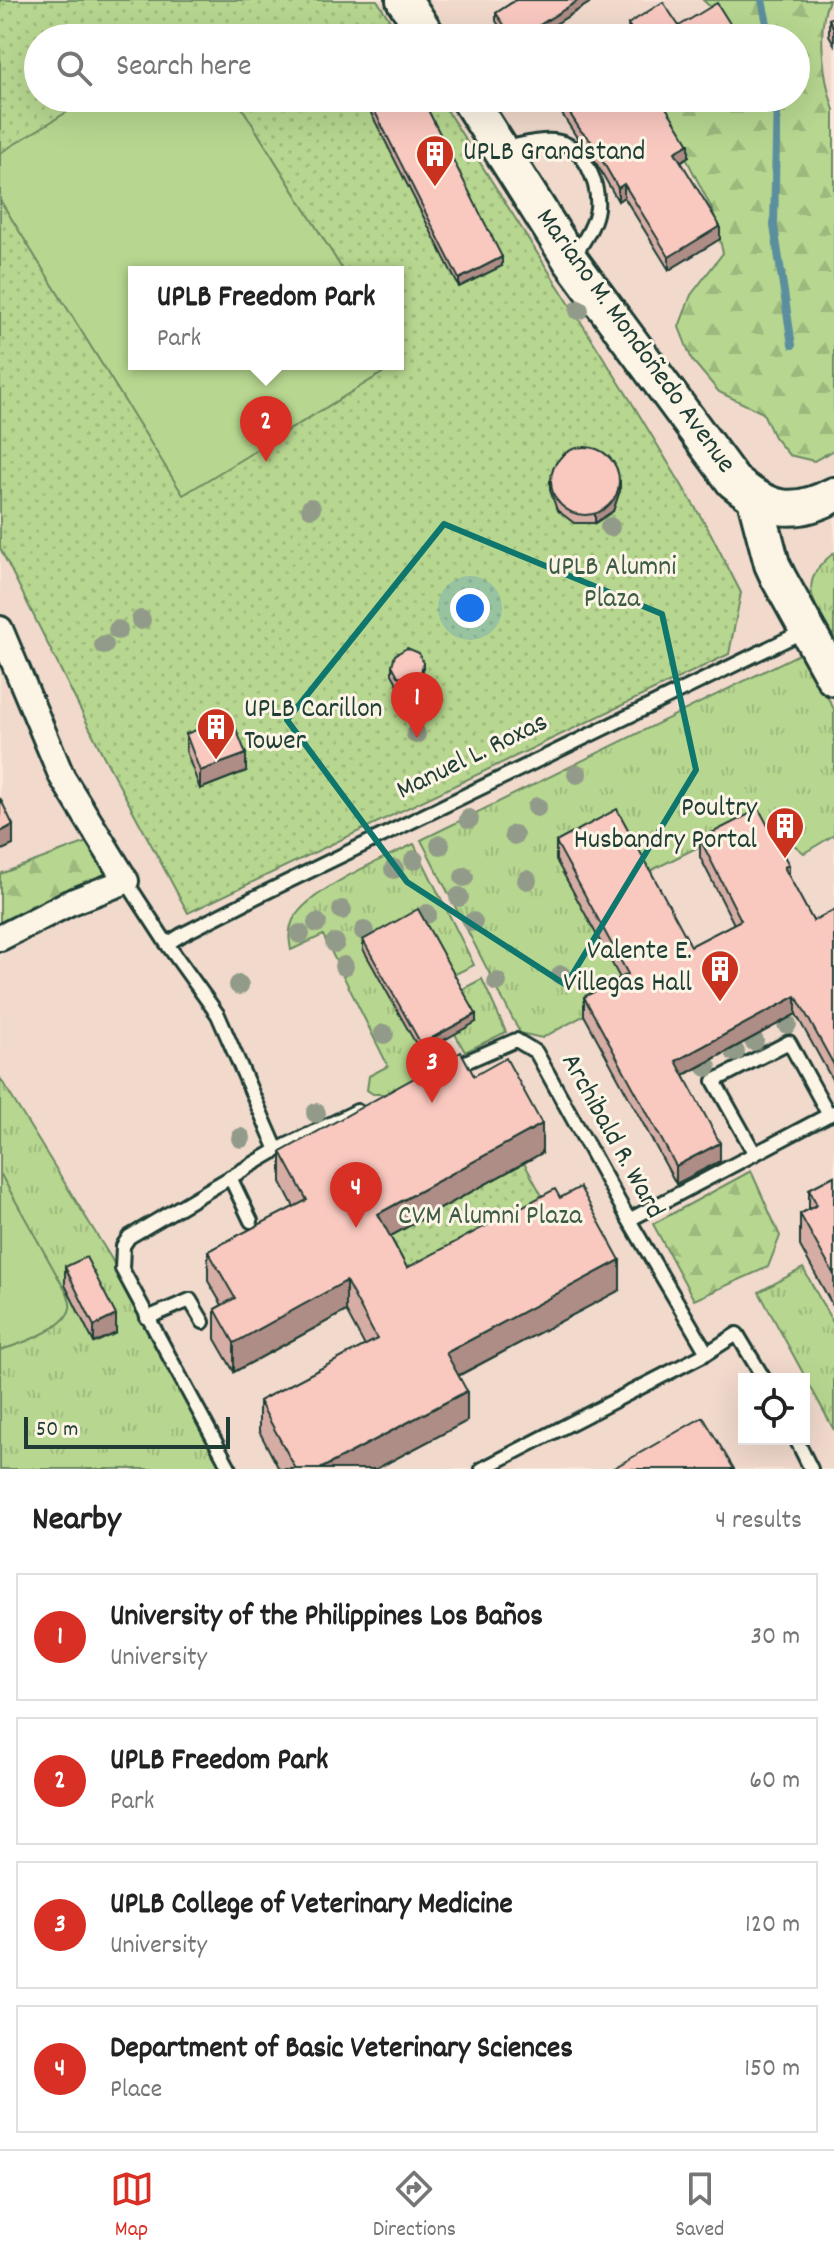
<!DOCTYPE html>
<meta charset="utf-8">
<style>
body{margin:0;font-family:Dekko,sans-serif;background:#f2f2f2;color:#222}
.controls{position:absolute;right:24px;bottom:24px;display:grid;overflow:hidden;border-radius:0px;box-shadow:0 8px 32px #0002}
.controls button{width:72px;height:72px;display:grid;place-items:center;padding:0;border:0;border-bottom:2px solid #e0e0e0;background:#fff;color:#222;font:40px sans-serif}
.scale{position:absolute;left:24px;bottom:20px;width:206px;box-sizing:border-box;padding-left:8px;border:4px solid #1f3d34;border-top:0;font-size:22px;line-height:28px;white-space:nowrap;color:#1f3d34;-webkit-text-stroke:6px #fcf5e5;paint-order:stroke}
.you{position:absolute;left:470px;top:608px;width:28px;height:28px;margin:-20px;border:6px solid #fff;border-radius:50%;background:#1a73e8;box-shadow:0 0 0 12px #1a73e833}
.badge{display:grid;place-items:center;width:52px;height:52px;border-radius:50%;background:#d93025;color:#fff;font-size:26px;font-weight:700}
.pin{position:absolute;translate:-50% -66px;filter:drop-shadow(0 2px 4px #0008)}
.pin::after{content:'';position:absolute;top:42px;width:28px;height:24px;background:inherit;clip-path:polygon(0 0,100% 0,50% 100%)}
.popup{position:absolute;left:128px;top:266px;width:276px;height:104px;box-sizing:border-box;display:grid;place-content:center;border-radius:0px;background:#fff;filter:drop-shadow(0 2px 6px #0005);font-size:26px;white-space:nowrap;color:#767676}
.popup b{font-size:30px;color:#222}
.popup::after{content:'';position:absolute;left:50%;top:100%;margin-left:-16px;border:16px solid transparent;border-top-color:#fff}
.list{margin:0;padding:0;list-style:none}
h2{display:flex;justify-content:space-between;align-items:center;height:104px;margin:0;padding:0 32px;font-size:34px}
h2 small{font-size:26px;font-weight:400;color:#767676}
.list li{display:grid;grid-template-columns:52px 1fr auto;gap:24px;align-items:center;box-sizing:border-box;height:128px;margin:0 16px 16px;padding:0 16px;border:2px solid #e0e0e0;border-radius:0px}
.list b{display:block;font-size:30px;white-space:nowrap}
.list p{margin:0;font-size:26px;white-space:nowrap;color:#767676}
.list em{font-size:26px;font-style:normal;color:#767676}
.icon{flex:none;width:44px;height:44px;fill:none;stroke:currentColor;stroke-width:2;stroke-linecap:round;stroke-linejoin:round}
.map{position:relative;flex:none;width:834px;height:1469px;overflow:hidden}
.search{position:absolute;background:#fff;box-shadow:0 8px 32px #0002;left:24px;right:24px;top:24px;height:88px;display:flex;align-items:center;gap:20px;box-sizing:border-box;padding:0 28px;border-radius:44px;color:#767676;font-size:30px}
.sheet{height:680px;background:#fff}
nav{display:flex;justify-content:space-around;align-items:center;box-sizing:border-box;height:112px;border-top:2px solid #e0e0e0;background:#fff;font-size:22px;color:#767676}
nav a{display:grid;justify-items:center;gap:4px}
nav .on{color:#d93025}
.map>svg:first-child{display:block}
.built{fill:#f1d9cc;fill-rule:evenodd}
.grass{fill:url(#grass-tufts);stroke:#6b8a62;stroke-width:2}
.forest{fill:url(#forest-firs);stroke:#6b8a62;stroke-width:2}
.park{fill:url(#park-dots);stroke:#6b8a62;stroke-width:2;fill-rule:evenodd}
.pitch{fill:#b7d790;stroke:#6b8a62;stroke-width:2}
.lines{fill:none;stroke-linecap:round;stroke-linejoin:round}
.stream{stroke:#5c8f9e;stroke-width:8}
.lane-casing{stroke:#1f3d34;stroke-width:18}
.street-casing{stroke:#1f3d34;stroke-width:30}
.secondary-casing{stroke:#1f3d34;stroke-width:40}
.lane{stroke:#fcf5e5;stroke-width:12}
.street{stroke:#fcf5e5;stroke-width:24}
.secondary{stroke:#fcf5e5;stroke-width:34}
.tree{fill:#929b89}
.wall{fill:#d6ada5;stroke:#1f3d34;stroke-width:2}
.shaded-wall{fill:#ae8d86;stroke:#1f3d34;stroke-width:2}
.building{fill:#f9c9c0;stroke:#1f3d34;stroke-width:2}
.marked{fill:none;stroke:#0f766e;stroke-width:6;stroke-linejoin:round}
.labels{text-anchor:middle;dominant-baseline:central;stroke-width:6;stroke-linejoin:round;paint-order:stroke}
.poi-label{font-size:28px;fill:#1f3d34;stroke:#fcf5e5;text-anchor:start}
.street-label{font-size:28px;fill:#1f3d34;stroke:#fcf5e5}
.park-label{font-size:28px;fill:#3d5c46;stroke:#fcf5e5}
</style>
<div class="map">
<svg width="834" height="1469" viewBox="0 0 834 1469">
<defs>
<pattern id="grass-tufts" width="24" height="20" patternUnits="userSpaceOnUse" patternTransform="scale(2)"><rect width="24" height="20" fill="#b7d790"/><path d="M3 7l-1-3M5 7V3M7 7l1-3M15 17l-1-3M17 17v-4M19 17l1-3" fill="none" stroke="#9db97d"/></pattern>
<pattern id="forest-firs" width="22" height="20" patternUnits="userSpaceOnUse" patternTransform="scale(2)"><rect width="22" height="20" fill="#b7d790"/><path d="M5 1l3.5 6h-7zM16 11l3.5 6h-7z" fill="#9db97d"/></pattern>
<pattern id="park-dots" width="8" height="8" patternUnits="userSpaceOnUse" patternTransform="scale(2)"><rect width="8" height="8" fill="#b7d790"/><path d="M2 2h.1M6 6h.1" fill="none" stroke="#9db97d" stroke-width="1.8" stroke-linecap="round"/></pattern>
</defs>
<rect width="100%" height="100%" fill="#fbe8da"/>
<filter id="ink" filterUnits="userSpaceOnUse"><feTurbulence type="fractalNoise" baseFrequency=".0125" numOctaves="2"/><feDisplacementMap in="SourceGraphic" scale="16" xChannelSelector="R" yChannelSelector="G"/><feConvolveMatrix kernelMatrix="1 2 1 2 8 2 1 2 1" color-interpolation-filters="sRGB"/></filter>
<g filter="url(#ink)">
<!-- built -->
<path class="built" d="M0,0H834V1469H0ZM38,38H796V98H38ZM134,272H398V364H134ZM744,1379H804V1439H744Z"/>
<!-- grass -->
<path class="grass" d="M834,553V638C815,604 794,583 834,553Z
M803,652L834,709V835L804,853L789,841L775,846L756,818L642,875L628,992L542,1038L520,1033L421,840Z
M414,844L474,965L451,976L438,1043L448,1061L386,1094H373L367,1090L369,1076L388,1066L323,935L291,950C289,939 288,931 293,920C308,890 384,858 414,844Z
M482,979L506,1032L465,1052L455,1034L459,991Z
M0,1078L111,1258L225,1469H0Z
M803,1268L834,1325V1430L759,1292Z"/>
<!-- forest -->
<path class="forest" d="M703,0H829C816,28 824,81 834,110V450L814,461L789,455L774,437L763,413L719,392L692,360L679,327L691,295L723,253L713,211L661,109L678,98H796V38H733L718,14Z
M98,838L115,873L0,931V874Z
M751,1171L780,1236L768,1267L694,1300L653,1224Z"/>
<!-- park -->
<path class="park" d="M0,0H377L401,38H38V98H439L629,398L710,532L741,593L729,654L188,913L104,757L0,548ZM134,272H398V364H134Z
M524,1163L555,1219L407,1298L378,1243Z"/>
<!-- pitch -->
<path class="pitch" d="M90,98H236L344,272H134V364H397L183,495L0,200V153Z
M0,1173L68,1295C69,1300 71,1304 70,1308C66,1329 18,1345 0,1350Z"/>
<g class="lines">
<!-- stream -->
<path class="stream" d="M762,0L770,38
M777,98L774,226L792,345"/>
<defs>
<path id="lane" d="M504,148C521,145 543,138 560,142C585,148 599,184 597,208C595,226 582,243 573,258
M126,881L167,944L218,1015L277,1150
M167,944L183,934L256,897L804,631
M454,1067L516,1040L536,1052L629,1220L707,1353
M755,1154L714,1081L789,1042L829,1115
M230,1177L251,1221
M629,1220L834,1112
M147,1318L190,1300L203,1322
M796,1439L811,1469
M230,1469L122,1269L123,1246L129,1237L277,1150L357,1111
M482,1469L707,1353L737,1334L764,1379"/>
<path id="street" d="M0,629L62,777L126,881L69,903L0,938"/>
<path id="secondary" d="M404,0L429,38
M468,98L571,261L733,481C768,510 792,517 834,495
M755,499L772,564L778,577L834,678"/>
</defs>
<!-- lane casing -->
<use href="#lane" class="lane-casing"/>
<!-- street casing -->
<use href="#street" class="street-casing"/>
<!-- secondary casing -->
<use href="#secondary" class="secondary-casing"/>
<!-- lane -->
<use href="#lane" class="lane"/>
<!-- street -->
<use href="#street" class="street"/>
<!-- secondary -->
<use href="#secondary" class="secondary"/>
</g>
<!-- trees -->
<g class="tree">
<circle cx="579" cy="310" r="10"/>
<circle cx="311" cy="508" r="10"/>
<circle cx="610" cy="527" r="10"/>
<circle cx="141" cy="620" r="10"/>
<circle cx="118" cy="630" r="10"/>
<circle cx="104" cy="645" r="10"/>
<circle cx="416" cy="734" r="10"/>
<circle cx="577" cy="774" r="10"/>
<circle cx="537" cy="807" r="10"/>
<circle cx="469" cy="819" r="10"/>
<circle cx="514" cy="835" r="10"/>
<circle cx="440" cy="845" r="10"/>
<circle cx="414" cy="860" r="10"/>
<circle cx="394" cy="869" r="10"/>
<circle cx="464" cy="877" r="10"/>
<circle cx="527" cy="880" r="10"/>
<circle cx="459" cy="897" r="10"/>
<circle cx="342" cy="910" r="10"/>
<circle cx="427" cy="914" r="10"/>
<circle cx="473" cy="922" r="10"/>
<circle cx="317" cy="923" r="10"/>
<circle cx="364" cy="931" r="10"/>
<circle cx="300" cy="934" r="10"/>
<circle cx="335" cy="943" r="10"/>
<circle cx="344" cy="966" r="10"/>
<circle cx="561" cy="975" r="10"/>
<circle cx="497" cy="982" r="10"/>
<circle cx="239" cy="985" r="10"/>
<circle cx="787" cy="1024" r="10"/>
<circle cx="384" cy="1034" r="10"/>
<circle cx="754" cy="1041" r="10"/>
<circle cx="735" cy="1052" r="10"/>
<circle cx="707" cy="1067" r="10"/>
<circle cx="316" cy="1113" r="10"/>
<circle cx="241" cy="1138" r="10"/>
</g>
<!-- wall -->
<path class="wall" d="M516,0H594L533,38H507L496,21V13Z
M834,17V44L829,35V19Z
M628,24L679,26L739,38H629Z
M369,100L502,266L459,287L369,109Z
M562,101L663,103L689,156L681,162L720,239L669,270L624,197L618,201L591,154L581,144L562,114Z
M550,481L620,490L613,511L595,523H574L557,510L550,490Z
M392,665L423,672L421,682L416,686L407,688L398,685L392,674Z
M186,734L246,771L200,789L186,751Z
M700,839L789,877L813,921L834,910V1083L796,1014L684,1075L720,1161L676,1184L584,1015V997L620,978L556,860V842L691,946L734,924L700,857Z
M363,940L476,1022L421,1053L363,949Z
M474,1076L542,1153L390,1236L407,1268L560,1198L620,1290L458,1376L467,1421L376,1469H279L259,1431V1401L365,1346L346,1311L234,1372L215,1339V1309L222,1305L208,1281V1251L294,1207L281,1182V1152Z
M834,1176V1308L800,1246V1214L809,1209V1189Z
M65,1267L116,1333L94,1343L65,1285Z"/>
<!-- shaded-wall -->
<path class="shaded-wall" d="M579,0H594L533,38H519Z
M657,98H672L657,107Z
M689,144V156L675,165V152Z
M624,184V197L618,201V188Z
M720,226V239L669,270V257Z
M502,257V266L459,287V279Z
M620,482V490L613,511L595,523V514Z
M423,663V672L421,682L416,686L407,688V680Z
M246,754V771L200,789V771Z
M13,825V845L0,851V832Z
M789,865V883L784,867Z
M796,996V1014L676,1079V1061Z
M476,1014V1022L421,1053V1044Z
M542,1124V1153L378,1243V1214Z
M720,1143V1161L676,1184V1166Z
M620,1260V1290L446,1382V1353Z
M346,1281V1311L234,1372V1343Z
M116,1315V1333L94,1343V1326Z
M467,1391V1421L376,1469H320Z"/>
<!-- building -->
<path class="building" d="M516,0H579L519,38H513L496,13Z
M663,2L679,26L717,3L739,38H637L628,24Z
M834,17V29L829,19Z
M373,98H422L502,257L459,279L369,100Z
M567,98H660L689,144L675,152L720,226L669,257L624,184L618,188L591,141L581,131L562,101Z
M551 481a34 34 0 1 1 68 0a34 34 0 1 1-68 0Z
M407,648L419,653L423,663L421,673L416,677L407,680L398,676L392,665L395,655Z
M231,716L246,754L200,771L186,734Z
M0,798L13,825L0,832Z
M617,809L691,946L741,920L700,839L759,809L789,865L784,867L813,921L834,910V1065L796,996L676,1061L720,1143L676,1166L584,997L628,974L556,842Z
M418,909L476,1014L421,1044L363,940Z
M461,1052L474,1076L506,1058L542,1124L378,1214L407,1268L555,1189L560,1198L580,1187L620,1260L446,1353L467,1391L320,1469H296L259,1401L377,1339L346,1281L234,1343L215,1309L235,1298L208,1251L307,1200L281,1152Z
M834,1176V1275L800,1214L817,1205L809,1189Z
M86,1257L116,1315L94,1326L65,1267Z
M703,1417L734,1469H612Z"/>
</g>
<!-- marked area -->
<path class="marked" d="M444,524L662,614L696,770L566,985L407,882L287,720Z"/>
<!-- icons -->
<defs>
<symbol id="building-pin" viewBox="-11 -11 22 30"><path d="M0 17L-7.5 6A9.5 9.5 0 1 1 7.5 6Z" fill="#c8321e" stroke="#fcf5e5"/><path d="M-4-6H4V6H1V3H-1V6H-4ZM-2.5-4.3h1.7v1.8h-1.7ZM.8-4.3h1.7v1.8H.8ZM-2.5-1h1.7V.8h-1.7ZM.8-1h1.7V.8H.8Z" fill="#fff"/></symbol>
</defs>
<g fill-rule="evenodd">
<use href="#building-pin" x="413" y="132" width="44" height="60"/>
<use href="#building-pin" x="194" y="705" width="44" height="60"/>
<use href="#building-pin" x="763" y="804" width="44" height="60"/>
<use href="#building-pin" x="698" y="947" width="44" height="60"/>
</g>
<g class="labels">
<!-- poi labels -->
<g class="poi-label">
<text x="463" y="154">UPLB Grandstand</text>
<text x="244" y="711">UPLB Carillon<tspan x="244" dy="32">Tower</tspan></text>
<text x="757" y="810" text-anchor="end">Poultry<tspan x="757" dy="32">Husbandry Portal</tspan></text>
<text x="692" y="953" text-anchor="end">Valente E.<tspan x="692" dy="32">Villegas Hall</tspan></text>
</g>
<!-- street labels -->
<g class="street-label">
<text transform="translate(634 342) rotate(54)">Mariano M. Mondoñedo Avenue</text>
<text transform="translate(473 758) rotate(-26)">Manuel L. Roxas</text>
<text transform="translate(611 1137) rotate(61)">Archibald R. Ward</text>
</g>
<!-- park labels -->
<g class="park-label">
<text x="612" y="569">UPLB Alumni<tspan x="612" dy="32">Plaza</tspan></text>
<text x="490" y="1218">CVM Alumni Plaza</text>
</g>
</g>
</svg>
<div class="controls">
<button><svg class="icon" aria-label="locate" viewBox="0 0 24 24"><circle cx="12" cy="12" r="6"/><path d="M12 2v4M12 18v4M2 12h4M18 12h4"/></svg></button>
</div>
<div class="scale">50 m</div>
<div class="you"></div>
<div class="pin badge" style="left:417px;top:738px">1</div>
<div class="pin badge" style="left:266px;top:462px">2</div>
<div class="popup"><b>UPLB Freedom Park</b>Park</div>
<div class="pin badge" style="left:432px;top:1103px">3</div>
<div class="pin badge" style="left:356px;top:1228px">4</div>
<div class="search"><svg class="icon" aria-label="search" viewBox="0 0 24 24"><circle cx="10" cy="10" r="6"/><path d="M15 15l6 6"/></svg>Search here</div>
</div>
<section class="sheet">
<h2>Nearby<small>4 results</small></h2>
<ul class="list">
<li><span class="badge">1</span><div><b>University of the Philippines Los Baños</b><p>University</p></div><em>30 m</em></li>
<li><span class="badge">2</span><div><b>UPLB Freedom Park</b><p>Park</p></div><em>60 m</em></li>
<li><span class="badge">3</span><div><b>UPLB College of Veterinary Medicine</b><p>University</p></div><em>120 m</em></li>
<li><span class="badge">4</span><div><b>Department of Basic Veterinary Sciences</b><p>Place</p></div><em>150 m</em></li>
</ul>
</section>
<nav>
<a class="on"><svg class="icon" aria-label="map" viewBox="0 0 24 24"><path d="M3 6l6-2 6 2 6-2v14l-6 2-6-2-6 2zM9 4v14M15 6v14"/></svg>Map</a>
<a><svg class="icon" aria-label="directions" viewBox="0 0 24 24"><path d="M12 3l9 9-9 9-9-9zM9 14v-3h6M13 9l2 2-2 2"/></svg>Directions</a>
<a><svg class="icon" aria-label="saved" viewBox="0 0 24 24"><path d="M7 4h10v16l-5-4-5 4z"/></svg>Saved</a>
</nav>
